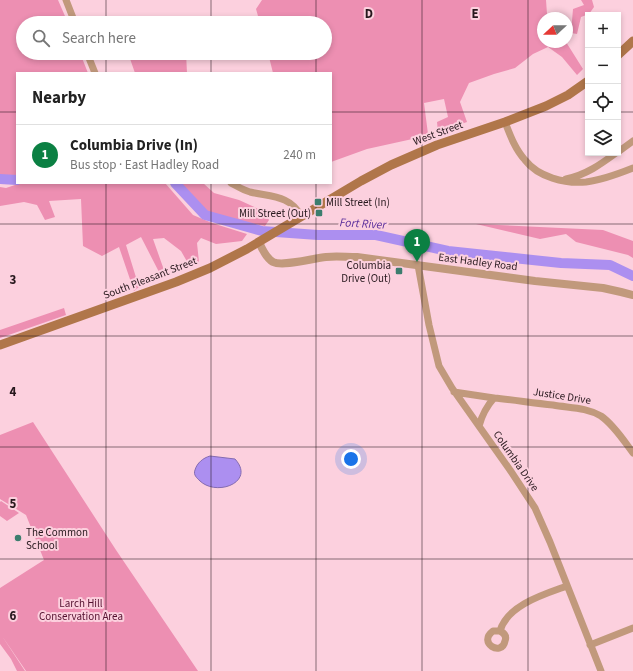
<!DOCTYPE html>
<meta charset="utf-8">
<style>
body{margin:0;font-family:"Source Sans 3",sans-serif;background:#f2f2f2;color:#222}
.controls{position:absolute;right:12px;top:12px;display:grid;overflow:hidden;border-radius:0px;box-shadow:0 2px 6px #0003}
.controls button{width:36px;height:36px;display:grid;place-items:center;padding:0;border:0;border-bottom:1px solid #e0e0e0;background:#fff;color:#222;font:20px sans-serif}
.compass{position:absolute;left:537px;top:12px;width:36px;height:36px;border-radius:50%;background:#fff;box-shadow:0 2px 6px #0003;rotate:248deg}
.you{position:absolute;left:351px;top:459px;width:14px;height:14px;margin:-10px;border:3px solid #fff;border-radius:50%;background:#1a73e8;box-shadow:0 0 0 6px #1a73e833}
.badge{display:grid;place-items:center;width:26px;height:26px;border-radius:50%;background:#0b8043;color:#fff;font-size:13px;font-weight:700}
.pin{position:absolute;translate:-50% -33px;filter:drop-shadow(0 1px 2px #0008)}
.pin::after{content:'';position:absolute;top:21px;width:14px;height:12px;background:inherit;clip-path:polygon(0 0,100% 0,50% 100%)}
.list{margin:0;padding:0;list-style:none}
h2{display:flex;justify-content:space-between;align-items:center;height:52px;margin:0;padding:0 16px;font-size:17px}
h2 small{font-size:13px;font-weight:400;color:#767676}
.list li{display:grid;grid-template-columns:26px 1fr auto;gap:12px;align-items:center;box-sizing:border-box;height:60px;padding:0 16px;border-top:1px solid #e0e0e0}
.list b{display:block;font-size:15px;white-space:nowrap}
.list p{margin:0;font-size:13px;white-space:nowrap;color:#767676}
.list em{font-size:13px;font-style:normal;color:#767676}
.icon{flex:none;width:22px;height:22px;fill:none;stroke:currentColor;stroke-width:2;stroke-linecap:round;stroke-linejoin:round}
.map{position:relative;flex:none;width:633px;height:671px;overflow:hidden}
.search{position:absolute;background:#fff;box-shadow:0 2px 6px #0003;left:16px;top:16px;width:316px;height:44px;display:flex;align-items:center;gap:10px;box-sizing:border-box;padding:0 14px;border-radius:22px;color:#767676;font-size:15px}
.panel{position:absolute;background:#fff;box-shadow:0 2px 6px #0003;left:16px;top:72px;width:316px;height:112px;border-radius:0px}
.map>svg:first-child{display:block}
.green{fill:#ed8fb2}
.water{fill:#ac8ff0;stroke:#846bb1}
.lines{fill:none;stroke-linecap:round;stroke-linejoin:round}
.river{stroke:#ac8ff0;stroke-width:10}
.minor{stroke:#c1997c;stroke-width:7}
.tertiary{stroke:#c1997c;stroke-width:8}
.secondary{stroke:#b0764a;stroke-width:9}
.grid{fill:none;stroke:#27181d;stroke-width:1;stroke-opacity:0.55}
.poi-dot{fill:#3c7d6e;stroke:#fcd0de;stroke-width:1.5}
.labels{text-anchor:middle;dominant-baseline:central;stroke-width:4;stroke-linejoin:round;paint-order:stroke}
.street-label{font-size:11px;fill:#27181d;stroke:#fcd0de}
.poi-label{font-size:11px;fill:#27181d;stroke:#fcd0de;text-anchor:start}
.park-label{font-size:11px;fill:#541130;stroke:#fcd0de}
.water-label{font-size:12px;font-style:italic;fill:#582c9b;stroke:#fcd0de}
.grid-label{font-size:13px;text-anchor:middle;font-weight:bold;fill:#27181d;stroke:#fcd0de;stroke-width:4;stroke-linejoin:round;paint-order:stroke}
</style>
<div class="map">
<svg width="633" height="671" viewBox="0 0 633 671">
<rect width="100%" height="100%" fill="#fcd0de"/>
<!-- green -->
<path class="green" d="M0,0H58L68,23H23V53H80L88,73H17V181L0,182Z
M262,0H546L547,14L550,18H543V42H566L583,69L577,75L562,57L548,47L533,54L515,68L494,74L469,83L460,102L467,122L438,132L437,122L448,117L444,99L424,103L428,134L417,138L367,149L331,162V73H273L268,53H325V23H260L256,9Z
M581,0H592L594,7L589,14L581,17L577,34L571,33L573,9L584,5Z
M128,53H186L187,73H135Z
M21,183H165L193,215L212,223L247,234L242,241L216,244L201,238L197,243L199,262L189,265L181,251L164,238L153,239L164,270L159,272L141,237L126,245L139,287L134,291L119,247L102,256L83,246L81,199L49,201L55,217L45,220L37,205L24,202L0,206V187L6,188Z
M178,183H203L214,193L239,200L263,211L269,220L265,226L206,214Z
M476,224L603,230L633,241V258L628,255L576,242L566,234L540,239Z
M64,308L66,315L0,338V330Z
M33,422L116,550L198,671H26L2,636L25,671H17L11,659L0,644V588L44,560L26,515L0,499V435Z
M1,501L19,513L7,521L0,516V502Z"/>
<!-- water -->
<path class="water" d="M210,456L235,459C256,482 217,497 200,481C197,478 193,475 195,470C197,463 203,458 210,456Z"/>
<g class="lines">
<!-- river -->
<path class="river" d="M0,179L17,180
M175,183L205,215L262,231L318,235H376L448,251L561,263L610,265L633,276"/>
<!-- minor -->
<path class="minor" d="M66,0L75,23
M87,53L95,73
M505,122C510,135 515,149 525,160C538,177 565,184 586,182C602,180 618,174 633,168
M618,152L633,141
M566,179C586,175 601,164 616,153
M231,183C237,186 243,190 250,192C271,197 290,195 301,216
M418,265L429,325L439,366L452,388L510,470L535,508L550,542L601,671
M454,392L494,398
M479,426C482,415 486,407 494,398C514,400 533,403 553,405C569,408 586,407 601,416C614,425 624,441 633,453
M500,631C504,633 507,636 505,641C502,657 477,643 493,631H500C507,605 545,594 567,586
M590,645L633,628"/>
<!-- tertiary -->
<path class="tertiary" d="M259,242C262,249 266,258 273,262C283,267 314,258 326,257C336,256 346,257 357,257L535,281L603,288L621,292L633,295"/>
<!-- secondary -->
<path class="secondary" d="M618,55L633,41
M0,345L176,282L210,268L247,249L361,181L391,165L437,145L505,122L546,106L568,95L588,81"/>
</g>
<!-- grid -->
<path class="grid" d="M106,0V23M211,0V23M316,0V23M422,0V671M528,0V671M106,53V73M211,53V73M316,53V73M0,112H17M331,112H588M618,112H633M106,183V671M211,183V671M316,183V671M0,224H633M0,336H633M0,447H633M0,559H633"/>
<!-- markers -->
<g class="poi-dot">
<rect x="314" y="198" width="8" height="8" rx="2"/>
<rect x="315" y="209" width="8" height="8" rx="2"/>
<rect x="395" y="267" width="8" height="8" rx="2"/>
<circle cx="18" cy="538" r="4"/>
</g>
<g class="labels">
<!-- street labels -->
<g class="street-label">
<text transform="translate(438 133) rotate(-20)">West Street</text>
<text transform="translate(478 262) rotate(7)">East Hadley Road</text>
<text transform="translate(150 278) rotate(-21)">South Pleasant Street</text>
<text transform="translate(562 396) rotate(9)">Justice Drive</text>
<text transform="translate(516 461) rotate(55)">Columbia Drive</text>
</g>
<!-- poi labels -->
<g class="poi-label">
<text x="326" y="202">Mill Street (In)</text>
<text x="311" y="213" text-anchor="end">Mill Street (Out)</text>
<text x="391" y="265" text-anchor="end">Columbia<tspan x="391" dy="13">Drive (Out)</tspan></text>
<text x="26" y="532">The Common<tspan x="26" dy="13">School</tspan></text>
</g>
<!-- park labels -->
<g class="park-label">
<text x="81" y="603">Larch Hill<tspan x="81" dy="13">Conservation Area</tspan></text>
</g>
<!-- water labels -->
<g class="water-label">
<text transform="translate(363 224) rotate(3)">Fort River</text>
</g>
</g>
<g class="grid-label">
<text x="369" y="18">D</text>
<text x="475" y="18">E</text>
<text x="13" y="284">3</text>
<text x="13" y="396">4</text>
<text x="13" y="508">5</text>
<text x="13" y="620">6</text>
</g>
</svg>
<div class="controls">
<button>+</button>
<button>−</button>
<button><svg class="icon" aria-label="locate" viewBox="0 0 24 24"><circle cx="12" cy="12" r="6"/><path d="M12 2v4M12 18v4M2 12h4M18 12h4"/></svg></button>
<button><svg class="icon" aria-label="layers" viewBox="0 0 24 24"><path d="M12 4l9 5-9 5-9-5zM3 14l9 5 9-5"/></svg></button>
</div>
<svg class="compass" viewBox="-18 -18 36 36"><path d="M0-13l5 13h-10z" fill="#e53935"/><path d="M0 13l5-13h-10z" fill="#767676"/></svg>
<div class="you"></div>
<div class="pin badge" style="left:417px;top:262px">1</div>
<div class="search"><svg class="icon" aria-label="search" viewBox="0 0 24 24"><circle cx="10" cy="10" r="6"/><path d="M15 15l6 6"/></svg>Search here</div>
<section class="panel">
<h2>Nearby<small></small></h2>
<ul class="list">
<li><span class="badge">1</span><div><b>Columbia Drive (In)</b><p>Bus stop · East Hadley Road</p></div><em>240 m</em></li>
</ul>
</section>
</div>
